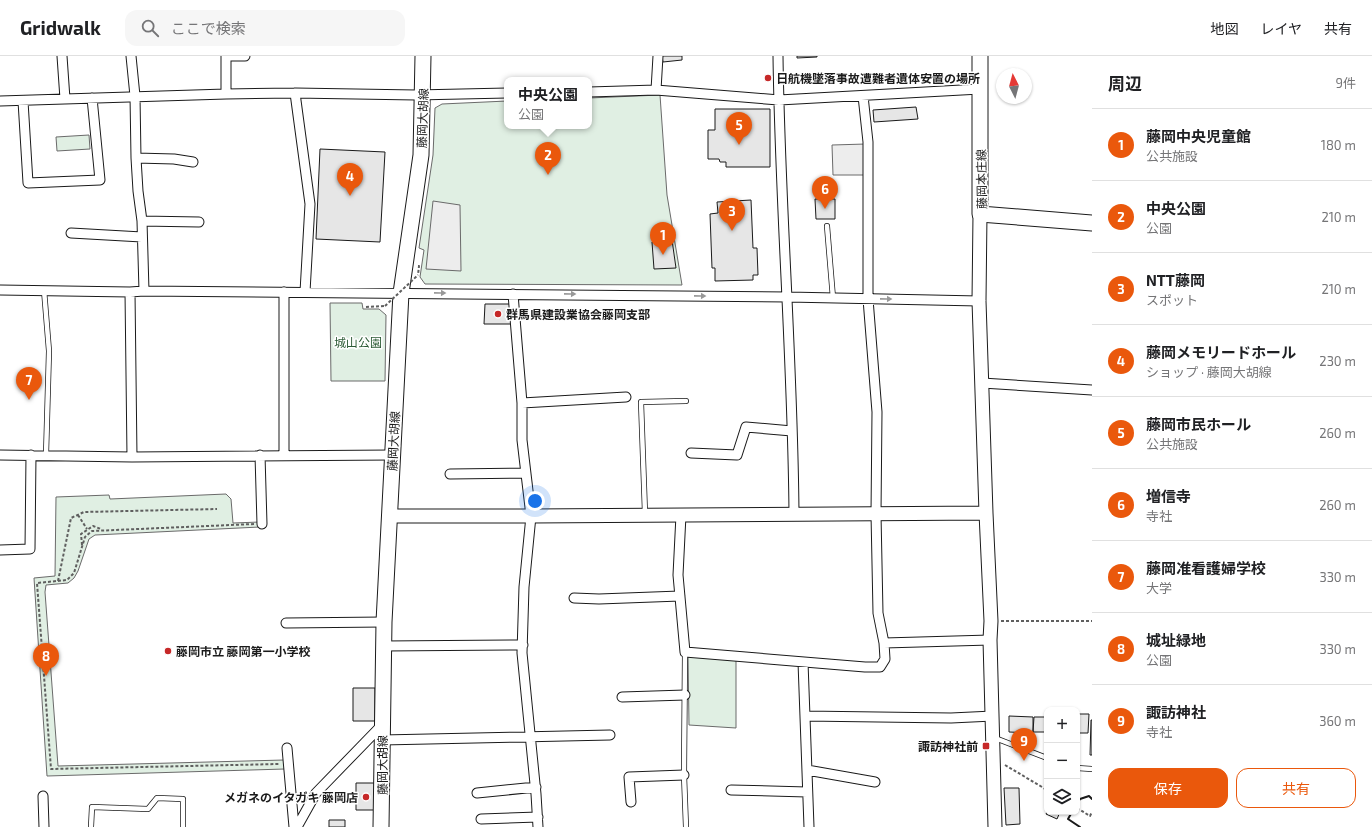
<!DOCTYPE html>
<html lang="ja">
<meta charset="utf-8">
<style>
body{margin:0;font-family:"Exo 2","Noto Sans JP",sans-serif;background:#f6f6f6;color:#202124}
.controls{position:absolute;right:12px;bottom:12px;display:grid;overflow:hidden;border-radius:8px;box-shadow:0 1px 3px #0004}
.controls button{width:36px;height:36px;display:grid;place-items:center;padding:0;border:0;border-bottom:1px solid #e0e0e0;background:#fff;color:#202124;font:20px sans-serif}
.compass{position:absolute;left:996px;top:12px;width:36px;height:36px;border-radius:50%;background:#fff;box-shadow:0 1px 3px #0004;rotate:354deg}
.you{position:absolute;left:535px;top:445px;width:14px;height:14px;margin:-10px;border:3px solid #fff;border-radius:50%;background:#1a73e8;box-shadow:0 0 0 6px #1a73e833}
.badge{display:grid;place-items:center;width:26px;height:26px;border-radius:50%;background:#ea580c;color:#fff;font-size:13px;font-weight:700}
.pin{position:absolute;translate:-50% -33px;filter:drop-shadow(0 1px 2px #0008)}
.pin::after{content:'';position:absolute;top:21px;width:14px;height:12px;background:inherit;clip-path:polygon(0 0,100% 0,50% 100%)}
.popup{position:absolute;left:504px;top:21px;width:88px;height:52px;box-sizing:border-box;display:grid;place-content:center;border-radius:8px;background:#fff;filter:drop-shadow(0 1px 3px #0005);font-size:13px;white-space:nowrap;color:#757577}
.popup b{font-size:15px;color:#202124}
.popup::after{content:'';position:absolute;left:50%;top:100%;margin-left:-8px;border:8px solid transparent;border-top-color:#fff}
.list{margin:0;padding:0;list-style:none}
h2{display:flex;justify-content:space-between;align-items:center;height:52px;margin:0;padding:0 16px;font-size:17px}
h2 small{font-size:13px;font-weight:400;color:#757577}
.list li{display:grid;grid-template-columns:26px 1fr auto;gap:12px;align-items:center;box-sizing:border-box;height:72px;padding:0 16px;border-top:1px solid #e0e0e0}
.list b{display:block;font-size:15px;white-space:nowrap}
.list p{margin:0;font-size:13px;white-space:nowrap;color:#757577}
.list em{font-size:13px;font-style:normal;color:#757577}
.actions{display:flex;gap:8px;padding:12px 16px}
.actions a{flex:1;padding:9px 0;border:1px solid #ea580c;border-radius:12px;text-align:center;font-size:14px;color:#ea580c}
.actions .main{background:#ea580c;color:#fff}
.icon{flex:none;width:22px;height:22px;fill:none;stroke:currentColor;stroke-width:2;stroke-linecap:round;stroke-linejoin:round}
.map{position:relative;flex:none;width:1092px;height:771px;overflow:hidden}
header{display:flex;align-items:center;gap:24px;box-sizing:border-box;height:56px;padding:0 20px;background:#fff;border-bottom:1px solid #e0e0e0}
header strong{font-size:19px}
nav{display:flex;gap:22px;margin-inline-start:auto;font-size:14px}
.search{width:280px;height:36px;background:#f6f6f6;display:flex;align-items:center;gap:10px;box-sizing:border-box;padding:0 14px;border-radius:12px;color:#757577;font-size:15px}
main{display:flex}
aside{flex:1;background:#fff}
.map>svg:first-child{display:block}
.green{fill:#e0efe3;stroke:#6a6a6a}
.parking{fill:#ededed;stroke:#6a6a6a}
.building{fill:#e6e6e6;stroke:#1a1a1a}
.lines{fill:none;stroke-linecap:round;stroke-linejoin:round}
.lane-casing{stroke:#1a1a1a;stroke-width:6}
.street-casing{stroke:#1a1a1a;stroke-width:11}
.secondary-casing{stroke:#1a1a1a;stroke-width:15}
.primary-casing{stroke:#1a1a1a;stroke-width:17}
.path{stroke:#5f5f5f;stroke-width:2;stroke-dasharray:3 2;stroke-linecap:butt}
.lane{stroke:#fff;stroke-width:4.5}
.street{stroke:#fff;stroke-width:9}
.secondary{stroke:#fff;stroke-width:13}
.primary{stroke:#fff;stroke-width:15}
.path-bridge{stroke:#5f5f5f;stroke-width:2;stroke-dasharray:3 2;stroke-linecap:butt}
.wall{stroke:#1a1a1a;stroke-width:2}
.oneway{fill:#989898}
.poi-dot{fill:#c62828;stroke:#fff;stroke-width:1.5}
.labels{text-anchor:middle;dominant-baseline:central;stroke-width:3;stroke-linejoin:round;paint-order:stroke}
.poi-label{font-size:12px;font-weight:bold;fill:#1a1a1a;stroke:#fff;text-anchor:start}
.street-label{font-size:12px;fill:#1a1a1a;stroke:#fff}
.park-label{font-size:12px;fill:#2b5a34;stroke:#fff}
</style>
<header>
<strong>Gridwalk</strong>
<div class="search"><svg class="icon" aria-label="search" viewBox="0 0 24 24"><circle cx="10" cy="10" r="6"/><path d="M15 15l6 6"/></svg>ここで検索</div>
<nav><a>地図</a><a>レイヤ</a><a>共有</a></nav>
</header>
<main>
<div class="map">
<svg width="1092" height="771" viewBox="0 0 1092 771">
<rect width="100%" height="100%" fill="#fff"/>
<!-- green -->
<path class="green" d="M660,39L667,139L682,229L425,228L420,221L424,194L419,192L433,99L435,52L442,48L507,45V70H589V42Z
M89,79L90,93L57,95L56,81Z
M330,247H362L363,253H379L386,259L385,325H331Z
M226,438L231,443L233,467L260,466V471L95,479L89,483L78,515L74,522L68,527L46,529L45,536L58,710L284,704L285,713L47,720L34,522L55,520L56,441L109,439L110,443Z
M688,599L736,603V672L689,669Z"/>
<!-- parking -->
<path class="parking" d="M866,88L865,119H833L832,89Z
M433,145L460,149L461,215L426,213Z"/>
<!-- building -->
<path class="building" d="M662,0H682V4L663,6Z
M797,0H817V1L797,2Z
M916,51L918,63L874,66L873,54Z
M715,53H770V111H726V106H720L719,103H708V74H715Z
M320,93L385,96L380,186L316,183Z
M815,143H835V163H816Z
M751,144L753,192H757L758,219H753V224L715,225V212H712L710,158L718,157L717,146Z
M672,184L676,212L654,213L652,186Z
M485,248H511V268H484Z
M353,632H375V665H353Z
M1046,657H1047V676H1033L1034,661H1046Z
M1077,658H1089L1088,677H1077Z
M1009,660L1033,661V677L1009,676Z
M1091,664H1092V699H1090Z
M356,727H375V754H356Z
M1004,732H1019L1020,768L1006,769Z
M1047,756H1060L1057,763L1046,758Z
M329,764H345V771H329Z"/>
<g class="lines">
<defs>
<path id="lane" d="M827,170L833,242
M44,234L49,295L46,399
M645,457L641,346L686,345
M685,596L684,719L686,771
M995,682L1047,702
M1077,712L1092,713
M91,771L92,751L148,753L157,742L183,743V771"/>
<path id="street" d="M62,0L65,43
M131,0L135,40L136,102L138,135L142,165L144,235
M226,0V38
M226,0H245
M778,0C780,153 793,306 794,459
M656,34L658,0
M589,36L656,34L779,44L980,33
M295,37L310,148L305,236
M0,45L226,38L295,37L416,39L507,37
M23,45L28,127L100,124L92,42
M136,102L174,103L193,106
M142,165L199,166
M71,177L142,181
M0,234L130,236L144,235L788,241L979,245
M130,236L132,401
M284,236V399
M513,238L522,347V384L531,460L524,531L522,597L536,738L538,771
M982,327L1092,334
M522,347L626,341
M691,397L737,399L746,371L792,375
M0,399L132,401L392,399
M260,399L262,468
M450,418L526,417
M681,459L678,519L685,596L865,611H880L885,603L884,587L878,557L876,458L877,356L868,243V86L863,40
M0,494L30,493L31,399
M574,542L599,543L680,540
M286,567L384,566
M884,587L990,584
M384,590L523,589
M803,606L809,771
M622,641L685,639
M805,660L951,662L993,660
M382,684L610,679
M287,692L294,771
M807,714L875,726
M731,734L807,736
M477,737L536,731
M43,740L44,771
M631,746L629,721L684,719
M481,763L538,761
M297,771L316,737L382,669"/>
<path id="secondary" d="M980,158L979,245L986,457L991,565L990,584L995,771
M389,460H531L986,457"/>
<path id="primary" d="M980,0V158L1092,167
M381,771L384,566L401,237L421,99L423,0"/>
</defs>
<!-- lane casing -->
<use href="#lane" class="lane-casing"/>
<!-- street casing -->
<use href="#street" class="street-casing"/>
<!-- secondary casing -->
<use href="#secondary" class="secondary-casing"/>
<!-- primary casing -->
<use href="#primary" class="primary-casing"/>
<!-- path -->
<path class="path" d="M418,210H419L418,219
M366,251L385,250
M78,459L87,473
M254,468L92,475L85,481L74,517L67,524L37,527L51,713L279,708
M82,489L81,478L93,470L101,473
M58,525L71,462L84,456L217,453
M1001,565H1092
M1005,709L1047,734
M1077,752L1090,760L1092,756"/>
<!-- lane -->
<use href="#lane" class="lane"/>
<!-- street -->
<use href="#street" class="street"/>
<!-- secondary -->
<use href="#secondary" class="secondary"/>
<!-- primary -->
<use href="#primary" class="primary"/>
<!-- path-bridge -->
<path class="path-bridge" d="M385,250L418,219"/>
<!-- wall -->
<path class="wall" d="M1077,748L1080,743L1089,740L1092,743
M1072,756L1068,763L1080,771"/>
</g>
<!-- one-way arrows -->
<defs><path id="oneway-solid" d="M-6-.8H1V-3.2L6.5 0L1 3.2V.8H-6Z"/></defs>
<g class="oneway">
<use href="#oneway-solid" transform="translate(440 237) rotate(1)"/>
<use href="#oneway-solid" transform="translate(570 238) rotate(1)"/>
<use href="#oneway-solid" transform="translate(700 240) rotate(1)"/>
<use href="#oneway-solid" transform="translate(886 243) rotate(1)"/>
</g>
<!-- markers -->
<g class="poi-dot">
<circle cx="768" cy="22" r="4"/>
<circle cx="498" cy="258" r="4"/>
<circle cx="168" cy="595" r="4"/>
<rect x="982" y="686" width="8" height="8" rx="2"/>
<circle cx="366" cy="741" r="4"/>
</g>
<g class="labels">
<!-- poi labels -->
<g class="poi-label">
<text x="776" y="22">日航機墜落事故遭難者遺体安置の場所</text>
<text x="506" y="258">群馬県建設業協会藤岡支部</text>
<text x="176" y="595">藤岡市立 藤岡第一小学校</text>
<text x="978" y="690" text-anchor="end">諏訪神社前</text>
<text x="358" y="741" text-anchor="end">メガネのイタガキ 藤岡店</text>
</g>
<!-- street labels -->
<g class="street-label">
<text transform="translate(422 62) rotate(-88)">藤岡大胡線</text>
<text transform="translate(981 123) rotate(-91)">藤岡本庄線</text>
<text transform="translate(393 385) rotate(-87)">藤岡大胡線</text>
<text transform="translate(382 709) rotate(-90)">藤岡大胡線</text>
</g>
<!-- park labels -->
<g class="park-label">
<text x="358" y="286">城山公園</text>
</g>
</g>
</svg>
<div class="controls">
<button>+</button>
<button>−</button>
<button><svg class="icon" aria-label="layers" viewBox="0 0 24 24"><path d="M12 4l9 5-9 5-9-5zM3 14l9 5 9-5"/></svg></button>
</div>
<svg class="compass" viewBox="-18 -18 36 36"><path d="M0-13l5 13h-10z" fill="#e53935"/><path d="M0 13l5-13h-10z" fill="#757577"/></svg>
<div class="you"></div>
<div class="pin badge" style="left:663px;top:199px">1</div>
<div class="pin badge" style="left:548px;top:119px">2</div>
<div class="popup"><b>中央公園</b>公園</div>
<div class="pin badge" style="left:732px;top:175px">3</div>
<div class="pin badge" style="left:350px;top:140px">4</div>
<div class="pin badge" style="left:739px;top:89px">5</div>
<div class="pin badge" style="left:825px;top:153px">6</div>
<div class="pin badge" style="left:29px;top:344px">7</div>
<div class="pin badge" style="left:46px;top:620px">8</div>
<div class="pin badge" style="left:1024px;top:705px">9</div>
</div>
<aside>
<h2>周辺<small>9件</small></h2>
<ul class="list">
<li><span class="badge">1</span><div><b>藤岡中央児童館</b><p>公共施設</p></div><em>180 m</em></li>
<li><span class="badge">2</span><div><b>中央公園</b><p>公園</p></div><em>210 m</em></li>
<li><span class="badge">3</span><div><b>NTT藤岡</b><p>スポット</p></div><em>210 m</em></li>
<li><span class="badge">4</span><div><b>藤岡メモリードホール</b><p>ショップ · 藤岡大胡線</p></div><em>230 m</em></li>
<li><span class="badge">5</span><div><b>藤岡市民ホール</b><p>公共施設</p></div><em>260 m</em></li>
<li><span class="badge">6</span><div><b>増信寺</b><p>寺社</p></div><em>260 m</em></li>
<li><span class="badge">7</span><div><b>藤岡准看護婦学校</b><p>大学</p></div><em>330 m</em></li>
<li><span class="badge">8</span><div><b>城址緑地</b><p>公園</p></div><em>330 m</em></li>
<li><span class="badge">9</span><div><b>諏訪神社</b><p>寺社</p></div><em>360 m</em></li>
</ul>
<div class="actions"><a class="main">保存</a><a>共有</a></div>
</aside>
</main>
